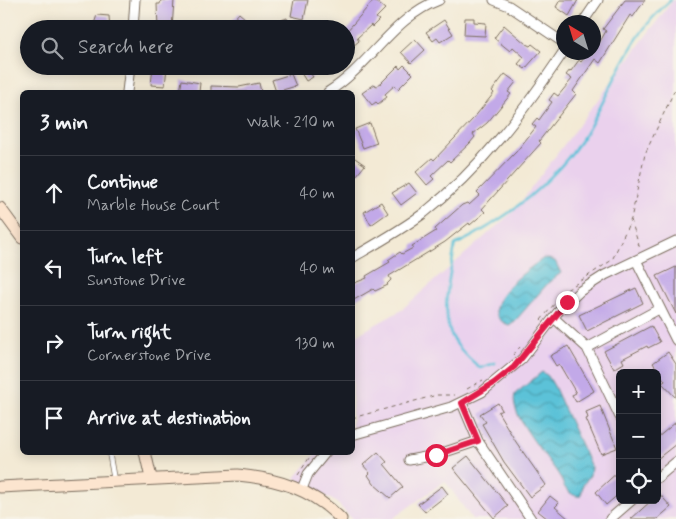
<!DOCTYPE html>
<meta charset="utf-8">
<style>
body{margin:0;font-family:Mynerve,sans-serif;background:#20242c;color:#f1f3f6}
.controls{position:absolute;right:15px;bottom:15px;display:grid;overflow:hidden;border-radius:8px;box-shadow:0 2px 12px #0003}
.controls button{width:45px;height:45px;display:grid;place-items:center;padding:0;border:0;border-bottom:1px solid #363941;background:#171b24;color:#f1f3f6;font:25px sans-serif}
.compass{position:absolute;left:556px;top:15px;width:45px;height:45px;border-radius:50%;background:#171b24;box-shadow:0 2px 12px #0003;rotate:322deg}
.stop{position:absolute;width:15px;height:15px;margin:-11px;border:4px solid #e11d48;border-radius:50%;background:#fff}
.stop.end{background:#e11d48;border-color:#fff;box-shadow:0 1px 5px #0008}
.list{margin:0;padding:0;list-style:none}
h2{display:flex;justify-content:space-between;align-items:center;height:65px;margin:0;padding:0 20px;font-size:21px}
h2 small{font-size:16px;font-weight:400;color:#9ea1a6}
.list li{display:grid;grid-template-columns:32px 1fr auto;gap:15px;align-items:center;box-sizing:border-box;height:75px;padding:0 20px;border-top:1px solid #363941}
.list b{display:block;font-size:19px;white-space:nowrap}
.list p{margin:0;font-size:16px;white-space:nowrap;color:#9ea1a6}
.list em{font-size:16px;font-style:normal;color:#9ea1a6}
.icon{flex:none;width:28px;height:28px;fill:none;stroke:currentColor;stroke-width:2;stroke-linecap:round;stroke-linejoin:round}
.map{position:relative;flex:none;width:676px;height:519px;overflow:hidden}
.search{position:absolute;background:#171b24;box-shadow:0 2px 12px #0003;left:20px;top:20px;width:335px;height:55px;display:flex;align-items:center;gap:12px;box-sizing:border-box;padding:0 18px;border-radius:28px;color:#9ea1a6;font-size:19px}
.panel{position:absolute;background:#171b24;box-shadow:0 2px 12px #0003;left:20px;top:90px;width:335px;height:365px;border-radius:8px}
.map>svg:first-child{display:block}
.built{fill:#ead1ed;fill-rule:evenodd}
.water{fill:url(#water-waves);stroke:#4b767b}
.lines{fill:none;stroke-linecap:round;stroke-linejoin:round}
.stream{stroke:#5bc2d8;stroke-width:2.5}
.building{fill:#c2a9e8}
.lane-casing{stroke:#7b6d5e;stroke-width:6}
.street-casing{stroke:#7b6d5e;stroke-width:11}
.secondary-casing{stroke:#7b6d5e;stroke-width:13}
.path{stroke:#7b6d5e;stroke-width:1;stroke-dasharray:4 4;stroke-linecap:butt}
.lane{stroke:#fff;stroke-width:4.5}
.street{stroke:#fff;stroke-width:9}
.secondary{stroke:#fce5cf;stroke-width:11}
.route{stroke:#e11d48;stroke-width:6}
</style>
<div class="map">
<svg width="676" height="519" viewBox="0 0 676 519">
<defs>
<pattern id="water-waves" width="16" height="10" patternUnits="userSpaceOnUse" patternTransform="scale(1.25)"><rect width="16" height="10" fill="#5bc2d8"/><path d="M0 5q4-4 8 0t8 0" fill="none" stroke="#4c9eaf"/></pattern>
</defs>
<rect width="100%" height="100%" fill="#f7f3e8"/>
<filter id="ink" filterUnits="userSpaceOnUse"><feTurbulence type="fractalNoise" baseFrequency=".02" numOctaves="2"/><feDisplacementMap in="SourceGraphic" scale="10" xChannelSelector="R" yChannelSelector="G"/><feConvolveMatrix kernelMatrix="1 2 1 2 8 2 1 2 1" color-interpolation-filters="sRGB"/></filter>
<filter id="wash" filterUnits="userSpaceOnUse"><feTurbulence type="fractalNoise" baseFrequency=".0096" numOctaves="4" result="noise"/><feDisplacementMap in="SourceGraphic" scale="20" xChannelSelector="R" yChannelSelector="G"/><feGaussianBlur stdDeviation="1.12" result="paint"/><feColorMatrix in="noise" values="0 0 0 0 0 0 0 0 0 0 0 0 0 0 0 0 0 1.4 0 .05"/><feComposite in="paint" operator="in"/></filter>
<g filter="url(#wash)">
<rect width="100%" height="100%" fill="#f3ead5"/>
<!-- built -->
<path class="built" d="M673,0H676V519H472L445,481L392,519H352L336,502L295,478L316,453L352,452L353,337L400,311L514,211ZM620,373H657V500H620Z"/>
<!-- water -->
<path class="water" d="M544,258L555,261L561,273L549,282L515,321L509,325C470,310 529,268 544,258Z
M542,372L548,376L554,386L591,467L590,475L583,485L581,496C576,497 571,494 567,490C563,487 563,482 560,477C550,459 508,416 515,394Z"/>
<g class="lines">
<!-- stream -->
<path class="stream" d="M495,363L480,368C471,360 460,351 454,340C438,313 451,274 455,245C505,221 558,179 587,131C613,88 630,33 671,0"/>
</g>
<g id="blocks">
<!-- building -->
<path class="building" d="M161,0H174L172,29H158L157,4H160Z
M294,0H308L304,19L291,16Z
M374,0L385,9L376,18L379,20L372,27L371,25L357,38L359,41L346,52V32Z
M560,0H578L569,16L556,7Z
M625,0H645L633,17L630,15L600,63L595,59L573,91L576,94L539,141L541,143L482,209L485,212L470,225L469,223L445,242L389,276L391,280L387,284L388,285L375,291L373,289L352,301V284L367,278L366,276L390,262L388,260L400,252L402,254L413,248L412,246L436,231L435,229L462,205L467,203L469,205L480,195L477,192L516,152L536,127L532,124L537,118L539,120L552,102L549,100L554,93L558,96L572,79L566,75L570,70L571,71L579,60L581,62L587,54L585,52H594L606,31L603,29Z
M239,13L246,19L242,23L248,29H225Z
M97,15L109,16L110,29H96L94,24Z
M287,18L290,29H259V28Z
M465,18H474V22L486,23L485,36L464,35Z
M444,20L453,34L440,42L437,38L433,41L426,32Z
M504,25L526,44L530,46L532,44L541,51L525,69L518,64L524,57L513,47L510,51L494,38Z
M415,39L425,50L411,63L401,52Z
M404,65L413,74L398,89L395,85L385,94L387,97L378,104L376,102L372,105L362,93L375,84L376,86L381,83L398,66L400,69Z
M153,66L167,67L165,86L151,85Z
M301,66H324L311,74L313,77L306,81L298,68Z
M291,74L296,86L276,92L272,80Z
M505,74L516,82L508,92L511,94L487,123L473,134L475,137L470,143L450,162L448,160L431,176L434,179L427,185L416,172L432,158L434,160L473,119L494,93L492,91Z
M182,80L200,83L199,92H180Z
M259,83L261,92H211V86L239,87Z
M370,123L377,143L363,148L355,129Z
M352,156L365,165L352,181Z
M409,183L417,193L401,205L392,193Z
M381,202L388,213L371,225L364,212Z
M676,267V314L657,276Z
M636,288L643,303L587,331L579,315Z
M651,326L660,342L648,348L647,346L622,359L624,363L614,369L604,351Z
M568,346L594,391L576,402L572,395L576,393L559,364L556,366L550,356Z
M668,352L676,364V398L662,383L665,381L653,363Z
M498,403L502,410L498,412L516,442L546,485L530,497L504,462L482,424L486,422L480,414Z
M600,406L617,448L601,454L586,419L588,418L586,412Z
M676,422V444L657,459V438Z
M378,452L387,462L384,464L403,487L390,498L374,484L368,475L370,473L363,465Z
M468,456L508,506L494,518L453,468Z
M620,470V493L606,505L596,492Z
M442,486L448,494L425,512L418,504Z
M657,491L671,507L657,519H631L652,500H657Z
M550,496L559,503L555,507L569,519H548L538,511Z"/>
</g>
</g>
<g filter="url(#ink)">
<use href="#blocks" fill-opacity="0" stroke="#7b6d5e" stroke-width="1"/>
<g class="lines">
<defs>
<path id="lane" d="M109,452L114,480"/>
<path id="street" d="M494,0L509,6L564,43
M583,22L598,0
M133,29L135,0
M127,92L130,66
M328,92C369,67 393,17 439,0
M352,258C376,244 401,230 424,213C481,168 524,111 564,51
M636,260L676,340
M554,318L587,348L620,417
M587,348L659,309
M462,403L478,441L531,519
M352,435L451,407L482,392L522,359L558,312L580,291L605,275L676,241
M409,460L436,455L478,441
M657,478L676,462
M302,489L308,474L326,452
M610,519L632,500"/>
<path id="secondary" d="M0,208L22,238
M145,452L151,478
M0,487L238,475C278,479 312,489 341,519"/>
</defs>
<!-- lane casing -->
<use href="#lane" class="lane-casing"/>
<!-- street casing -->
<use href="#street" class="street-casing"/>
<!-- secondary casing -->
<use href="#secondary" class="secondary-casing"/>
<!-- path -->
<path class="path" d="M631,220L640,249
M541,320L565,291L612,260L614,256L631,219L645,154L676,87
M513,355L520,347
M467,389L483,380
M352,418L437,395H454
M298,475L313,452"/>
<!-- lane -->
<use href="#lane" class="lane"/>
<!-- street -->
<use href="#street" class="street"/>
<!-- secondary -->
<use href="#secondary" class="secondary"/>
</g>
</g>
<g class="lines" filter="url(#ink)">
<!-- route -->
<path class="route" d="M436,455L478,441L462,403L494,383L514,367L567,302"/>
</g>
</svg>
<div class="controls">
<button>+</button>
<button>−</button>
<button><svg class="icon" aria-label="locate" viewBox="0 0 24 24"><circle cx="12" cy="12" r="6"/><path d="M12 2v4M12 18v4M2 12h4M18 12h4"/></svg></button>
</div>
<svg class="compass" viewBox="-18 -18 36 36"><path d="M0-13l5 13h-10z" fill="#e53935"/><path d="M0 13l5-13h-10z" fill="#9ea1a6"/></svg>
<div class="stop" style="left:436px;top:455px"></div>
<div class="stop end" style="left:567px;top:302px"></div>
<div class="search"><svg class="icon" aria-label="search" viewBox="0 0 24 24"><circle cx="10" cy="10" r="6"/><path d="M15 15l6 6"/></svg>Search here</div>
<section class="panel">
<h2>3 min<small>Walk · 210 m</small></h2>
<ul class="list">
<li><svg class="icon" aria-label="ahead" viewBox="0 0 24 24"><path d="M12 20V5M6 11l6-6 6 6"/></svg><div><b>Continue</b><p>Marble House Court</p></div><em>40 m</em></li>
<li><svg class="icon" aria-label="left" viewBox="0 0 24 24"><path d="M17 20v-9H6M10 6l-5 5 5 5"/></svg><div><b>Turn left</b><p>Sunstone Drive</p></div><em>40 m</em></li>
<li><svg class="icon" aria-label="right" viewBox="0 0 24 24"><path d="M7 20v-9h11M14 6l5 5-5 5"/></svg><div><b>Turn right</b><p>Cornerstone Drive</p></div><em>130 m</em></li>
<li><svg class="icon" aria-label="arrive" viewBox="0 0 24 24"><path d="M6 21V4h12l-3 4 3 4H6"/></svg><div><b>Arrive at destination</b></div></li>
</ul>
</section>
</div>
